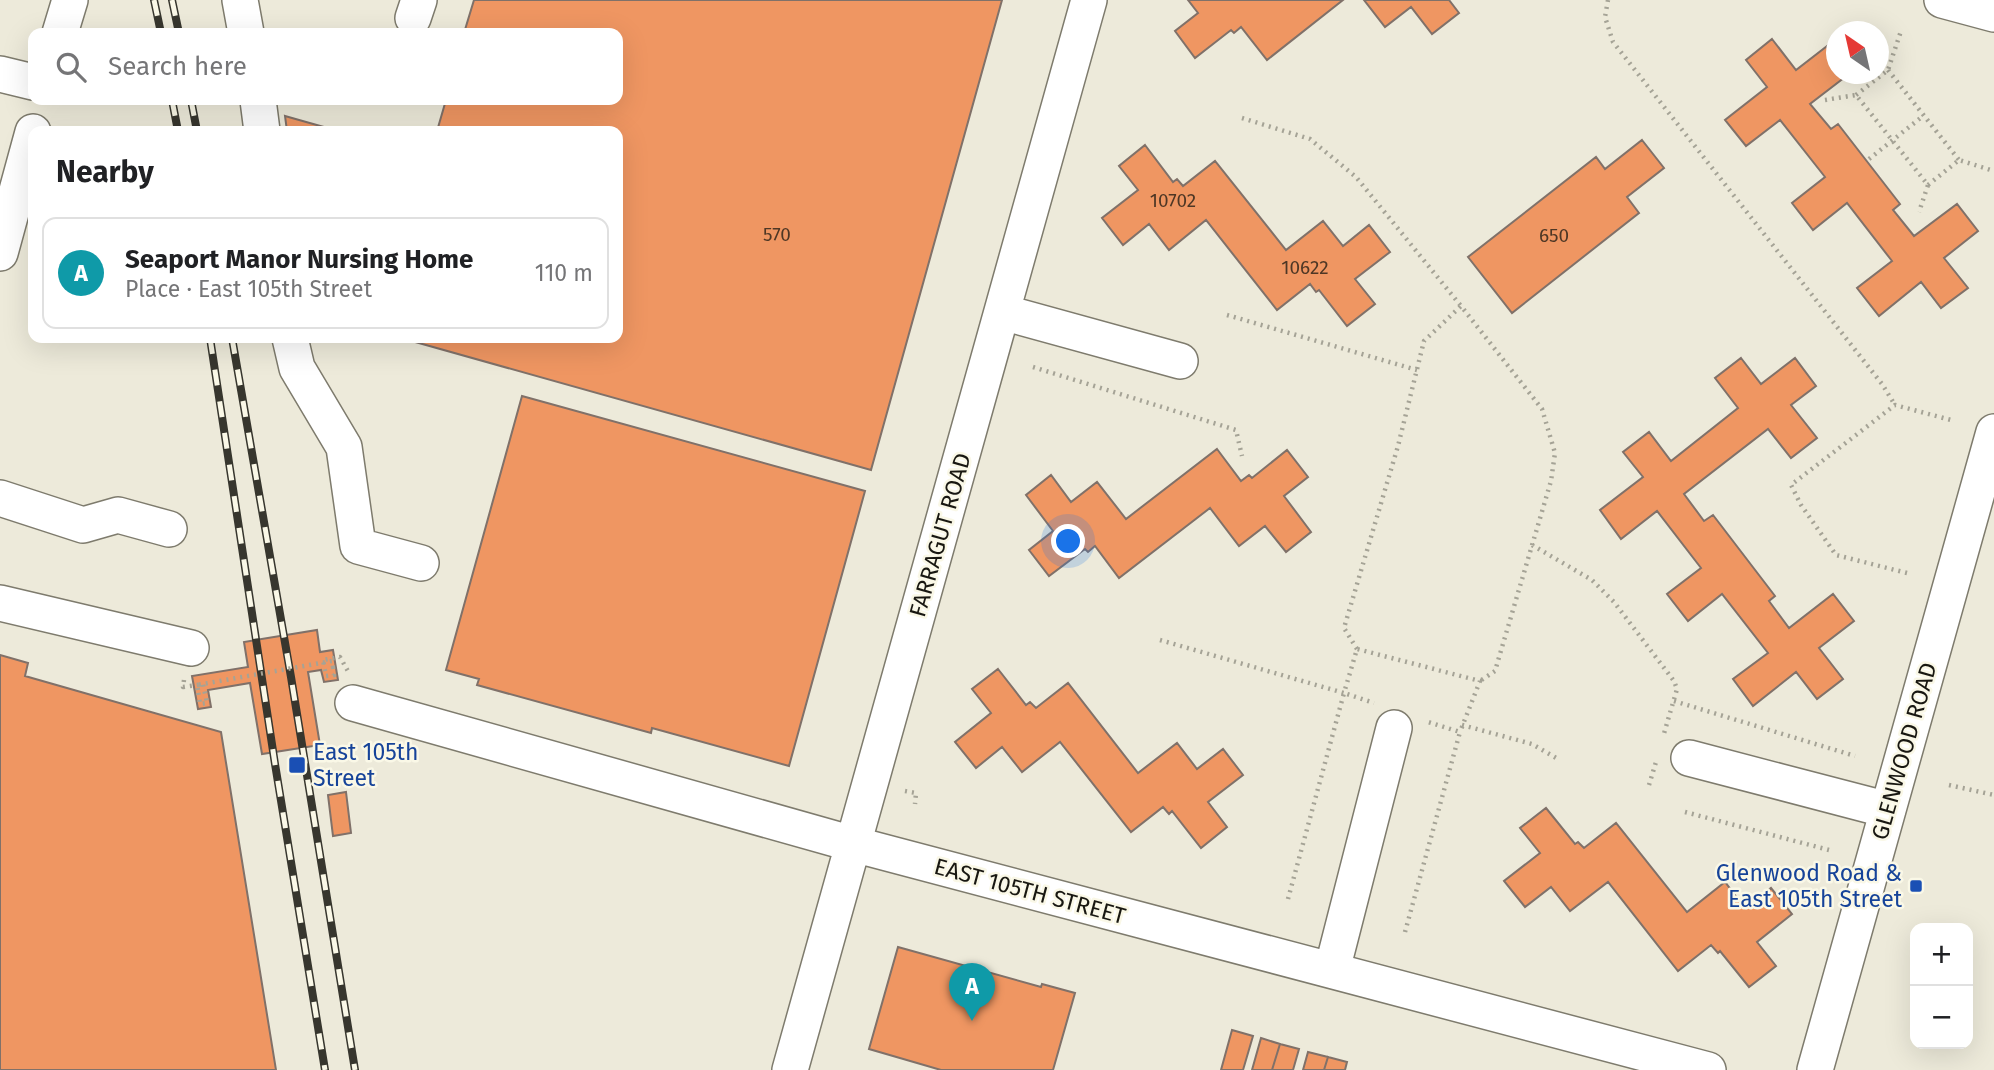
<!DOCTYPE html>
<meta charset="utf-8">
<style>
body{margin:0;font-family:"Fira Sans",sans-serif;background:#f6f6f6;color:#202124}
.controls{position:absolute;right:21px;bottom:21px;display:grid;overflow:hidden;border-radius:14px;box-shadow:0 7px 28px #0002}
.controls button{width:63px;height:63px;display:grid;place-items:center;padding:0;border:0;border-bottom:2px solid #e0e0e0;background:#fff;color:#202124;font:35px sans-serif}
.compass{position:absolute;left:1826px;top:21px;width:63px;height:63px;border-radius:50%;background:#fff;box-shadow:0 7px 28px #0002;rotate:326deg}
.you{position:absolute;left:1069px;top:542px;width:24px;height:24px;margin:-18px;border:5px solid #fff;border-radius:50%;background:#1a73e8;box-shadow:0 0 0 10px #1a73e833}
.badge{display:grid;place-items:center;width:46px;height:46px;border-radius:50%;background:#ba4194;color:#fff;font-size:23px;font-weight:700}
.pin{position:absolute;translate:-50% -58px;filter:drop-shadow(0 2px 4px #0008)}
.pin::after{content:'';position:absolute;top:37px;width:24px;height:21px;background:inherit;clip-path:polygon(0 0,100% 0,50% 100%)}
.list{margin:0;padding:0;list-style:none}
h2{display:flex;justify-content:space-between;align-items:center;height:91px;margin:0;padding:0 28px;font-size:30px}
h2 small{font-size:23px;font-weight:400;color:#757577}
.list li{display:grid;grid-template-columns:46px 1fr auto;gap:21px;align-items:center;box-sizing:border-box;height:112px;margin:0 14px 14px;padding:0 14px;border:2px solid #e0e0e0;border-radius:14px}
.list b{display:block;font-size:26px;white-space:nowrap}
.list p{margin:0;font-size:23px;white-space:nowrap;color:#757577}
.list em{font-size:23px;font-style:normal;color:#757577}
.icon{flex:none;width:38px;height:38px;fill:none;stroke:currentColor;stroke-width:2;stroke-linecap:round;stroke-linejoin:round}
.map{position:relative;flex:none;width:1994px;height:1070px;overflow:hidden}
.search{position:absolute;background:#fff;box-shadow:0 7px 28px #0002;left:28px;top:28px;width:595px;height:77px;display:flex;align-items:center;gap:18px;box-sizing:border-box;padding:0 24px;border-radius:14px;color:#757577;font-size:26px}
.panel{position:absolute;background:#fff;box-shadow:0 7px 28px #0002;left:28px;top:126px;width:595px;height:217px;border-radius:14px}
.map>svg:first-child{display:block}
.building{fill:#ef9662;stroke:#807169;stroke-width:2}
.lines{fill:none;stroke-linecap:round;stroke-linejoin:round}
.minor-casing{stroke:#7e7b6d;stroke-width:38}
.path{stroke:#a5a396;stroke-width:4.5;stroke-dasharray:2 5;stroke-linecap:butt}
.minor{stroke:#fff;stroke-width:35}
.rail-casing{stroke:#37362e;stroke-width:8}
.rail{stroke:#faf8e7;stroke-width:5;stroke-dasharray:16;stroke-linecap:butt}
.path-bridge{stroke:#a5a396;stroke-width:4.5;stroke-dasharray:2 5;stroke-linecap:butt}
.transit-dot{fill:#1a4fb4;stroke:#faf8e7;stroke-width:2.5}
.labels{text-anchor:middle;dominant-baseline:central;stroke-width:5;stroke-linejoin:round;paint-order:stroke}
.number-label{font-size:19px;fill:#4e3725}
.street-label{font-size:23px;fill:#181711;stroke:#faf8e7}
.transit-label{font-size:23px;fill:#164399;stroke:#faf8e7;text-anchor:start}
</style>
<div class="map">
<svg width="1994" height="1070" viewBox="0 0 1994 1070">
<rect width="100%" height="100%" fill="#edeada"/>
<!-- building -->
<path class="building" d="M474,0H1002L871,470L401,338H618V131H437L446,100H618V33H464Z
M1188,0H1343L1267,60L1241,27L1234,33L1231,30L1195,58L1175,31L1198,13Z
M1364,0H1449L1459,13L1432,34L1411,7L1385,27Z
M1772,39L1796,70L1831,43L1836,51V74H1849L1810,104L1831,129L1838,124L1900,204L1893,210L1914,236L1957,204L1978,231L1944,258L1968,288L1941,308L1921,282L1879,316L1857,288L1892,261L1847,203L1813,230L1792,203L1825,177L1780,120L1746,146L1725,120L1767,87L1746,60Z
M285,116L338,131H287Z
M1642,140L1664,168L1627,197L1639,213L1512,313L1468,257L1596,157L1605,169Z
M1145,145L1173,182L1177,179L1183,186L1215,161L1286,250L1323,221L1343,246L1369,225L1390,252L1355,279L1375,304L1347,326L1319,290L1316,292L1310,284L1277,310L1206,220L1169,250L1149,224L1123,245L1102,218L1138,190L1119,166Z
M1741,358L1761,384L1795,358L1816,386L1791,405L1817,438L1791,458L1768,429L1684,494L1704,521L1713,515L1775,596L1769,601L1789,628L1833,594L1854,621L1819,648L1843,679L1817,699L1796,672L1753,706L1733,679L1768,653L1722,594L1688,621L1667,594L1701,568L1657,511L1621,539L1600,510L1643,477L1623,452L1649,432L1671,461L1738,408L1715,378Z
M522,396L865,491L789,766L652,728L651,733L477,685L479,679L446,670Z
M1217,449L1241,481L1249,475L1252,478L1287,450L1308,477L1284,496L1311,532L1286,552L1265,526L1239,546L1210,508L1119,578L1095,546L1088,552L1085,549L1049,576L1029,550L1053,531L1026,495L1051,475L1071,502L1097,482L1126,519Z
M317,630L320,652L333,650L338,680L324,682L321,670L308,672L320,745L262,754L250,683L208,690L211,707L198,709L192,676L248,667L244,642Z
M0,655L28,663L25,676L221,732L276,1070H0Z
M998,669L1026,705L1030,702L1036,708L1068,683L1138,773L1177,743L1197,769L1223,749L1243,775L1208,802L1227,827L1201,848L1172,811L1169,814L1163,807L1131,832L1060,742L1022,772L1002,747L976,768L955,742L991,713L972,689Z
M346,792L351,833L333,836L328,795Z
M1546,808L1575,844L1578,842L1584,848L1616,823L1687,912L1725,882L1745,908L1771,888L1792,914L1757,942L1776,966L1749,987L1720,951L1718,953L1711,945L1678,971L1608,882L1570,911L1551,887L1525,907L1504,881L1540,853L1520,828Z
M898,947L1041,987L1042,984L1075,993L1053,1070H941L869,1049Z
M1232,1030L1253,1036L1243,1070H1221Z
M1261,1038L1280,1044L1272,1070H1252Z
M1280,1044L1299,1049L1293,1070H1272Z
M1308,1052L1328,1057L1324,1070H1303Z
M1328,1057L1347,1062L1345,1070H1324Z"/>
<g class="lines">
<defs>
<path id="minor" d="M240,0L246,33
M1942,0L1994,14
M413,18L419,0
M60,33L70,0
M0,74L33,82
M258,100L262,131
M0,253L33,132
M1002,312L1180,361
M290,338L297,368L344,447L358,546L421,563
M0,498L83,525L118,515L169,529
M0,603L191,648
M353,703L853,844L1708,1070
M1689,758L1888,810
M1332,970L1394,728
M790,1070L1089,0
M1815,1070L1994,432"/>
</defs>
<!-- minor casing -->
<use href="#minor" class="minor-casing"/>
<!-- path -->
<path class="path" d="M1608,0L1605,17L1613,42L1882,384L1895,405
M1888,70L1959,160
M1856,95L1888,70L1901,31
M1825,100L1856,95L1928,185L1919,212
M1242,118L1310,139L1356,177L1461,306
M1869,159L1923,116
M1928,185L1959,160L1994,171
M1227,315L1417,370
M1033,367L1236,430L1242,456
M1532,545L1592,580L1614,602L1674,681L1677,689L1663,737
M1907,573L1836,555L1801,505L1791,485L1895,405L1951,420
M1160,640L1344,693L1357,649L1480,681L1460,732
M1357,649L1344,628L1398,446L1424,341L1461,306L1542,409L1555,453L1551,481L1495,671L1480,681
M333,667L334,675L326,676L323,660L340,657L349,673
M184,680L183,687L203,684L207,703L200,704L198,690
M1674,701L1855,756
M1462,725L1532,744L1558,759
M1649,785L1656,762
M1949,785L1994,795
M905,791L916,793L915,804
M1685,812L1829,850
M1288,899L1344,693L1374,703
M1405,932L1460,732L1425,721"/>
<!-- minor -->
<use href="#minor" class="minor"/>
<defs>
<path id="rail" d="M154,0L161,33
M172,0L179,33
M172,100L178,131
M191,100L197,131
M210,338L275,764L325,1070
M232,338L291,677L355,1070"/>
</defs>
<!-- rail casing -->
<use href="#rail" class="rail-casing"/>
<!-- rail -->
<use href="#rail" class="rail"/>
<!-- path-bridge -->
<path class="path-bridge" d="M198,690L197,685L332,661L333,667"/>
</g>
<!-- markers -->
<g class="transit-dot">
<rect x="288" y="756" width="18" height="18" rx="3.5"/>
<rect x="1909" y="879" width="14" height="14" rx="3.5"/>
</g>
<g class="labels">
<!-- number labels -->
<g class="number-label">
<text x="1173" y="200">10702</text>
<text x="777" y="234">570</text>
<text x="1554" y="235">650</text>
<text x="1305" y="267">10622</text>
</g>
<!-- street labels -->
<g class="street-label">
<text transform="translate(940 535) rotate(-74)">FARRAGUT ROAD</text>
<text transform="translate(1904 751) rotate(-74)">GLENWOOD ROAD</text>
<text transform="translate(1030 891) rotate(15)">EAST 105TH STREET</text>
</g>
<!-- transit labels -->
<g class="transit-label">
<text x="313" y="752">East 105th<tspan x="313" dy="26">Street</tspan></text>
<text x="1902" y="873" text-anchor="end">Glenwood Road &amp;<tspan x="1902" dy="26">East 105th Street</tspan></text>
</g>
</g>
</svg>
<div class="controls">
<button>+</button>
<button>−</button>
</div>
<svg class="compass" viewBox="-18 -18 36 36"><path d="M0-13l5 13h-10z" fill="#e53935"/><path d="M0 13l5-13h-10z" fill="#757577"/></svg>
<div class="you"></div>
<div class="pin badge" style="left:972px;top:1021px;background:#0f9aa8">A</div>
<div class="search"><svg class="icon" aria-label="search" viewBox="0 0 24 24"><circle cx="10" cy="10" r="6"/><path d="M15 15l6 6"/></svg>Search here</div>
<section class="panel">
<h2>Nearby<small></small></h2>
<ul class="list">
<li><span class="badge" style="background:#0f9aa8">A</span><div><b>Seaport Manor Nursing Home</b><p>Place · East 105th Street</p></div><em>110 m</em></li>
</ul>
</section>
</div>
